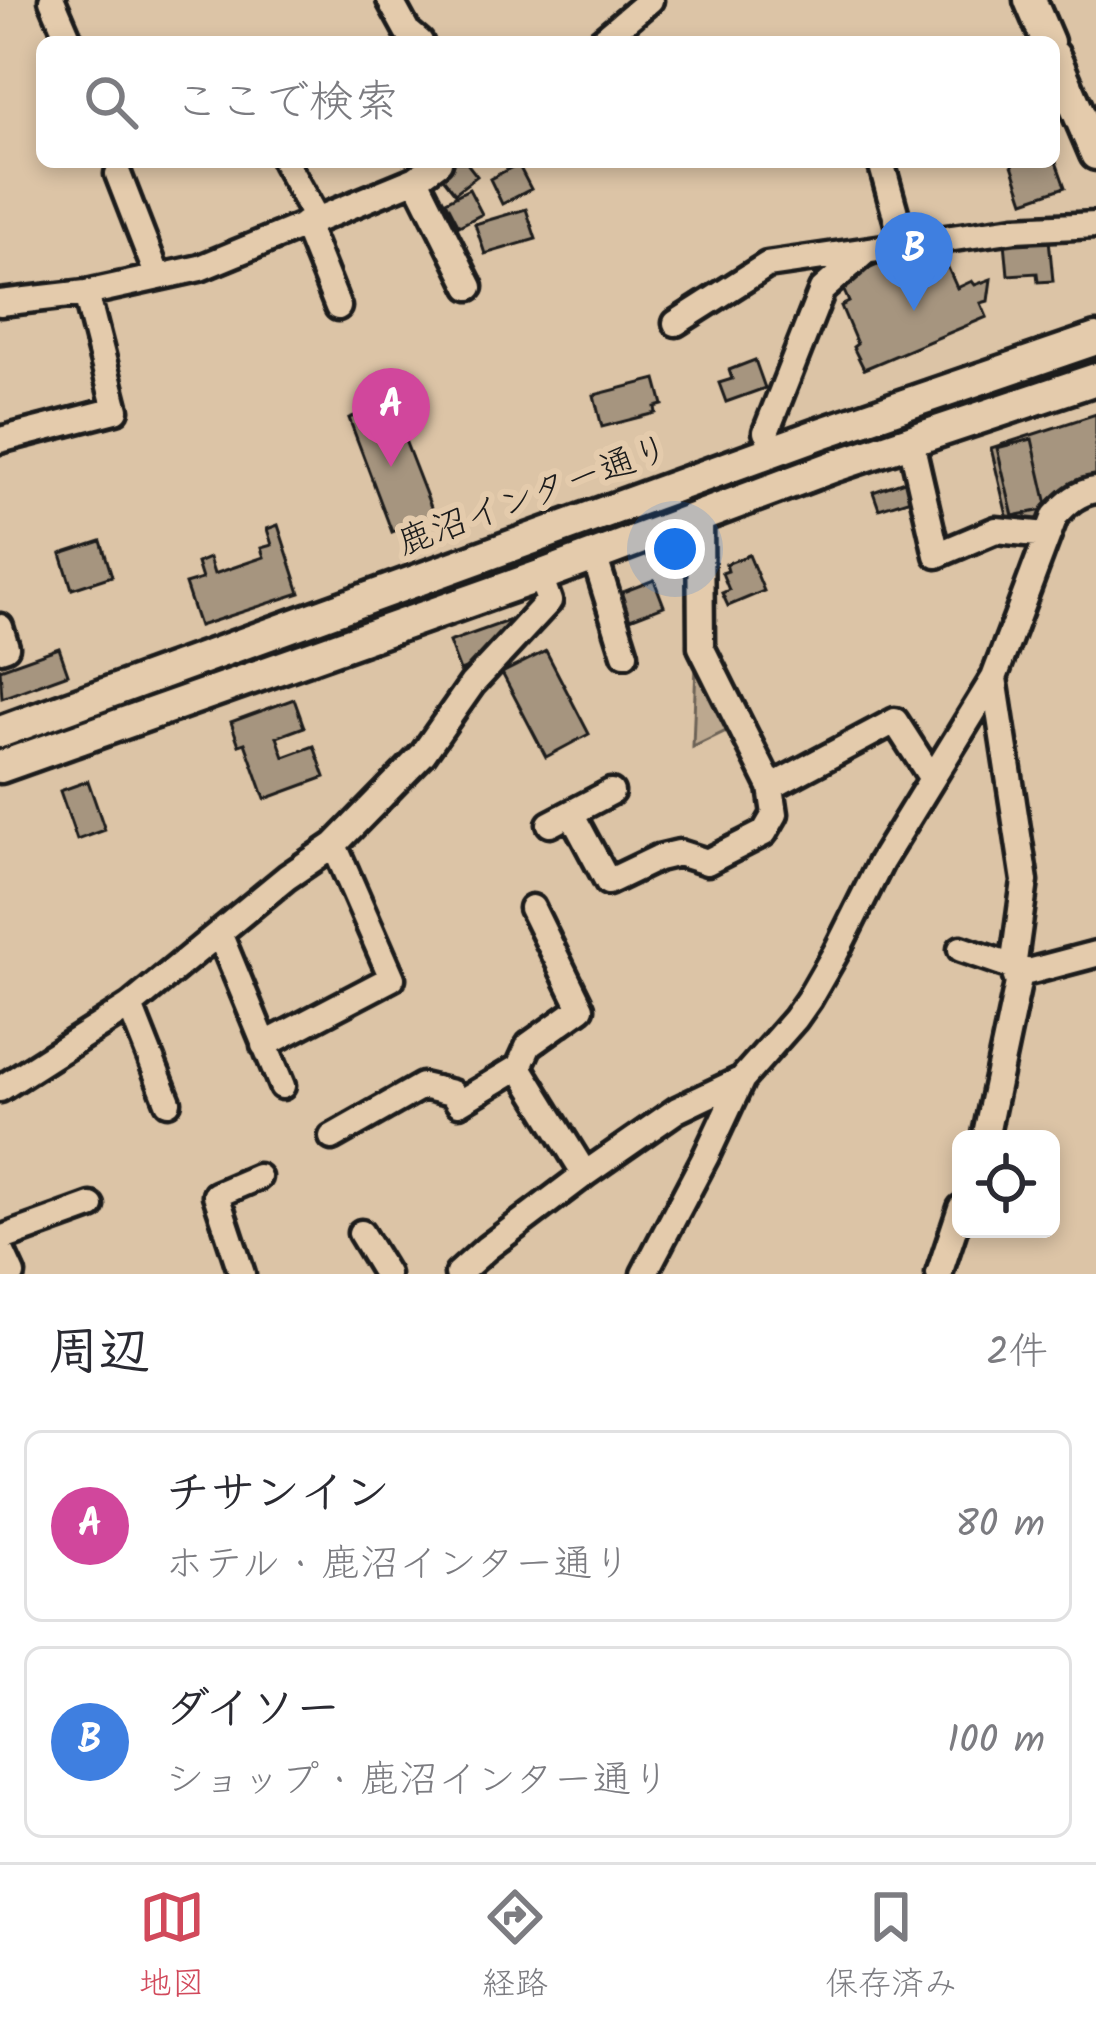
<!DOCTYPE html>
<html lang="ja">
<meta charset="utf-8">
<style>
body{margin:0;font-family:Kalam,"Klee One",sans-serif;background:#f7f7f7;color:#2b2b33}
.controls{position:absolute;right:36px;bottom:36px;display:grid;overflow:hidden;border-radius:18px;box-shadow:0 6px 18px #0003}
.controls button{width:108px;height:108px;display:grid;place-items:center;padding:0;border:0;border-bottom:3px solid #e1e1e2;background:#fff;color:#2b2b33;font:60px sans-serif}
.you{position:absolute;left:675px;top:549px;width:42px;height:42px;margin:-30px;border:9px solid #fff;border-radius:50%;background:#1a73e8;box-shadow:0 0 0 18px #1a73e833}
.badge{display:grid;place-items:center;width:78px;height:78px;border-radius:50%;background:#d1495b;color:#fff;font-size:39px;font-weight:700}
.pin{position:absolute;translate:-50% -99px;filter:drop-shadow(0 3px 6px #0008)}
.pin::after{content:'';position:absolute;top:63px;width:42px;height:36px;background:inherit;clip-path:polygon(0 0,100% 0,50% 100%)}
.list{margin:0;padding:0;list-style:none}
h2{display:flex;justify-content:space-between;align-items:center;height:156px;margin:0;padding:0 48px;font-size:51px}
h2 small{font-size:39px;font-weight:400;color:#7c7c81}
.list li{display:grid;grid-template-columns:78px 1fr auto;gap:36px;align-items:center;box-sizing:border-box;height:192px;margin:0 24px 24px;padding:0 24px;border:3px solid #e1e1e2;border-radius:18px}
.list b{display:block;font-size:45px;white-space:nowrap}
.list p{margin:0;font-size:39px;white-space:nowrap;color:#7c7c81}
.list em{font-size:39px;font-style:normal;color:#7c7c81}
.icon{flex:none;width:66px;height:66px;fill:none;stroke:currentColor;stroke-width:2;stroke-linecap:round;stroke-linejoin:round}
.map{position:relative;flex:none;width:1096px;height:1274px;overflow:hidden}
.search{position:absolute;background:#fff;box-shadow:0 6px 18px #0003;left:36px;right:36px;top:36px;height:132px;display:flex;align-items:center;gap:30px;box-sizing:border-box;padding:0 42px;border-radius:18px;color:#7c7c81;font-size:45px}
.sheet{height:588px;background:#fff}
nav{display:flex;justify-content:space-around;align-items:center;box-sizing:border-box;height:168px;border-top:3px solid #e1e1e2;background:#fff;font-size:33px;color:#7c7c81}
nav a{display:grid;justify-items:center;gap:6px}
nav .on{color:#d1495b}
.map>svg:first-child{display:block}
.green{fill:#bca88f;stroke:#6c6256;stroke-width:3}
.building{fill:#a6957f;stroke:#1c1c1c;stroke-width:3}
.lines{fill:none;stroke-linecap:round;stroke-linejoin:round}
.minor-casing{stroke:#1c1c1c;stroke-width:33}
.major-casing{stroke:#1c1c1c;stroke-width:39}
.minor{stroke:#e4cbac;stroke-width:24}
.major{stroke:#e4cbac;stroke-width:30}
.labels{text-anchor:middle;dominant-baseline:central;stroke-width:12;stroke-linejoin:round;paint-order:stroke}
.street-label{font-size:36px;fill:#1c1c1c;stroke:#e4cbac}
</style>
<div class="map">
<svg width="1096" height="1274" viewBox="0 0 1096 1274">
<rect width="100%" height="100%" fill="#dcc4a6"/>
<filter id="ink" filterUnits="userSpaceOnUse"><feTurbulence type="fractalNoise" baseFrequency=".00833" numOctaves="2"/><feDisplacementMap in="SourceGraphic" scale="24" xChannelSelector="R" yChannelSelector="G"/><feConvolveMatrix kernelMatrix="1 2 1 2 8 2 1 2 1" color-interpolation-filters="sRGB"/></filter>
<g filter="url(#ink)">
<!-- green -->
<path class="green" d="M696,664L728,730L693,747Z"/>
<!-- building -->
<path class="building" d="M1054,156L1065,187L1024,201L1011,162H1054Z
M456,162H466L477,176L455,193L440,174Z
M518,164L531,189L502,204L490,179Z
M469,189L482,214L459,226L446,201Z
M526,209L536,239L485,254L475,224Z
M1049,239L1053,281L1038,282L1037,273L1008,275L1005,242Z
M911,250L921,272L945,261L957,288L972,281L975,285L991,279L988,301L981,303L987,317L864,369L853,347L857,344L841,306L849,302L839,280Z
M755,360L765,388L726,402L719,383L732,379L729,370Z
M656,379L663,405L655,407L656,413L602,427L594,395Z
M390,402L434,515L392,532L349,418Z
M1096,414V483L1044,522L1008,520L991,448Z
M1032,439L1048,509L1013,516L997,448Z
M910,479L917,497L879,509L873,492Z
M278,525L300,593L199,626L185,584L202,579L197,563L209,558L214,574L264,557L261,548L272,545L267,529Z
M101,541L112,576L72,589L61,554Z
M749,555L764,591L728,606L722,593L729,590L722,573L728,571L726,564Z
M654,580L664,606L625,621L615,595Z
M508,621L512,634L477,665L460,671L449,642Z
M59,648L68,674L2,698L0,669Z
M546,651L589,734L546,757L502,673Z
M294,699L304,727L277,737L284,757L314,746L325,777L265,799L245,743L239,745L231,722Z
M88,781L105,830L77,840L60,791Z"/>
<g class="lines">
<defs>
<path id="minor" d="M52,0L70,42
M390,0L407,31L420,42
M600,42L650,0
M285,162L317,220
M881,162L904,245
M118,174L158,277
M416,179L470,287
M305,224L338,307
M0,303L86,293L200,268L416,179L439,162
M676,323L767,265L1015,229L1096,225
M766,432L822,290L866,251
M0,440L116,410L86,293
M911,442L937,555L996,530L1047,535
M700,516L701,647L771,787L895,721L931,777
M594,555L625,654
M0,627L6,647L0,649
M571,813L608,882L658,858L679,853L707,862L764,833L775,814L771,787
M550,824L611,792
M532,908L581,1008L529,1045L519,1067L585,1174L677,1110L742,1079
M219,933L282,1086
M961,949L1028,972L1096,954
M130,1006L168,1102
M264,1045L392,978L334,845
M0,1089L130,1006L287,877L334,845L423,754L472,684L549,601L540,576
M332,1137L422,1086L452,1093L459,1103L519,1067
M985,1139L1018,983L1013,968L1025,881L994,678L1055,516C1067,503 1078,492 1096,490
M361,1233L386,1274
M0,1239L91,1206
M0,1248L12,1274
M242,1274L216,1195L258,1177
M458,1274L487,1248L585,1174
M644,1274L706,1156L742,1079L795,1019L809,999L836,952L881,862L994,678
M939,1274L961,1208"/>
<path id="major" d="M1030,0L1048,42
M1054,56L1096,154
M0,732L822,433L1096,339
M0,767L540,576L835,466L1096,379"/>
</defs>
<!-- minor casing -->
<use href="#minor" class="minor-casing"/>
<!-- major casing -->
<use href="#major" class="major-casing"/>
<!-- minor -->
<use href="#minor" class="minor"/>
<!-- major -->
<use href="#major" class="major"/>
</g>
</g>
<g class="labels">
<!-- street labels -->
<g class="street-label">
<text transform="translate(534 497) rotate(-20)">鹿沼インター通り</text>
</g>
</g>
</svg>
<div class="controls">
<button><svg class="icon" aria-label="locate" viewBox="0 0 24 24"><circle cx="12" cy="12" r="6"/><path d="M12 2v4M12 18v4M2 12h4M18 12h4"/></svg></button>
</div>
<div class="you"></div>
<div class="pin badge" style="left:391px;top:467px;background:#d1479c">A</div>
<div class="pin badge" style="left:914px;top:311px;background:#3f7fe0">B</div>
<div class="search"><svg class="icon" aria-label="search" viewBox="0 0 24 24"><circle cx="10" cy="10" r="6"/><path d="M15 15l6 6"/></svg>ここで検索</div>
</div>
<section class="sheet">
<h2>周辺<small>2件</small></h2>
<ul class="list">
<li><span class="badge" style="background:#d1479c">A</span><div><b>チサンイン</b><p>ホテル · 鹿沼インター通り</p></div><em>80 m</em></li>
<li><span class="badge" style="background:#3f7fe0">B</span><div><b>ダイソー</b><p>ショップ · 鹿沼インター通り</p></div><em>100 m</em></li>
</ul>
</section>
<nav>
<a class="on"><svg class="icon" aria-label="map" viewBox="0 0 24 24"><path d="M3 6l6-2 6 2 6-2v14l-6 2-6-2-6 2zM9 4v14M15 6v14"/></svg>地図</a>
<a><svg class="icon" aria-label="directions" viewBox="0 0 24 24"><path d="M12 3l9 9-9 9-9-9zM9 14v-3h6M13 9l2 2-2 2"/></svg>経路</a>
<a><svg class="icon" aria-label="saved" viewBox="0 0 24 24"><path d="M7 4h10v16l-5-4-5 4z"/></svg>保存済み</a>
</nav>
